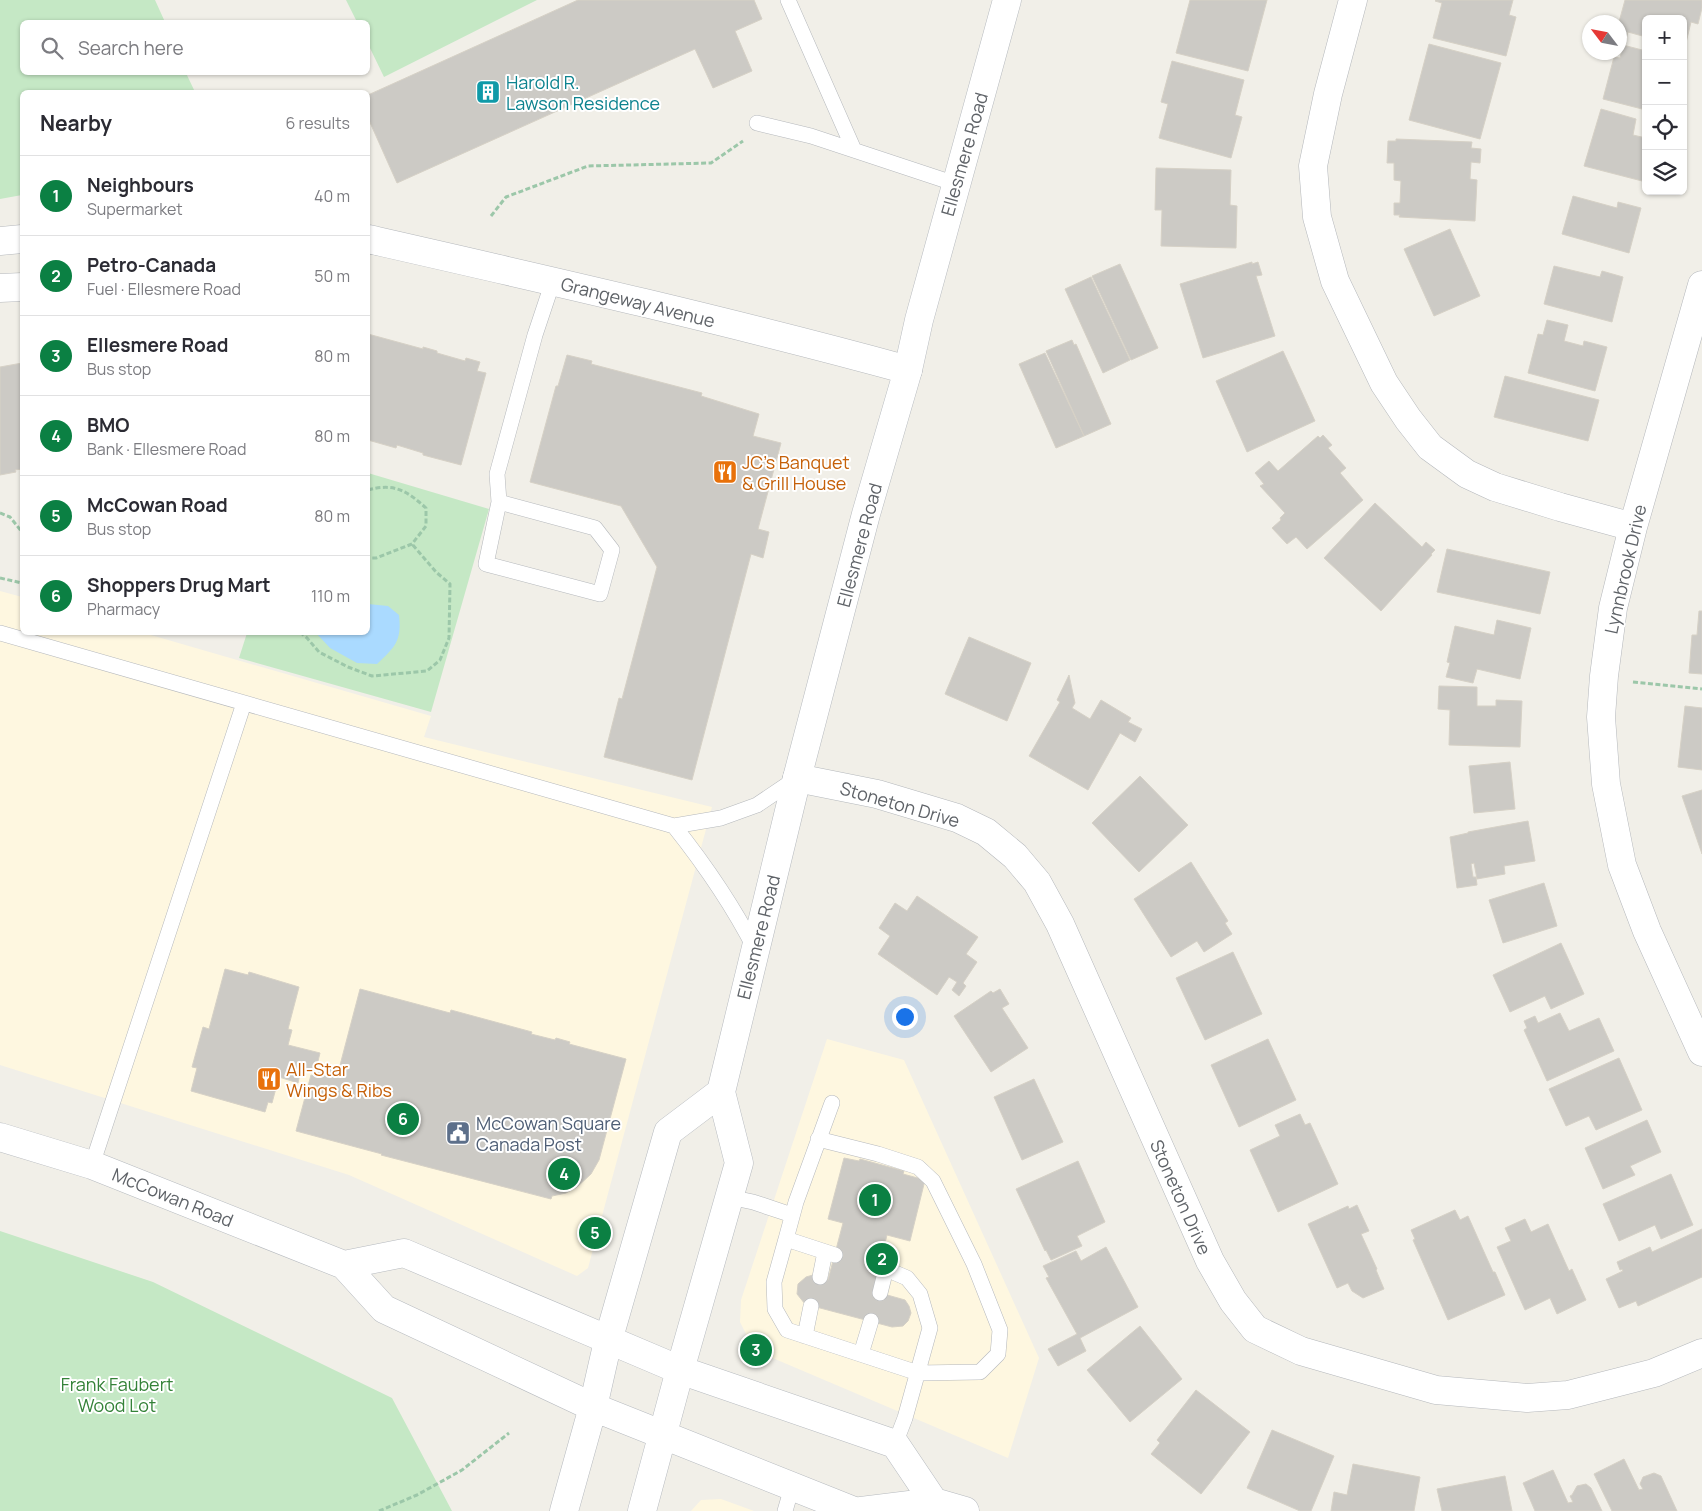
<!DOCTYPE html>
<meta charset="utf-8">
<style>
body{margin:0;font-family:Manrope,sans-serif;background:#f2f2f3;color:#2b2b33}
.controls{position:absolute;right:15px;top:15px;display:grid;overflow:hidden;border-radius:8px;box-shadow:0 1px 4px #0004}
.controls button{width:45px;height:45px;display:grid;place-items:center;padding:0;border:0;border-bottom:1px solid #e1e1e2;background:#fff;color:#2b2b33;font:25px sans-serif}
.compass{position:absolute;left:1582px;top:15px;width:45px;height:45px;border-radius:50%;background:#fff;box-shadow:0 1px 4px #0004;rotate:302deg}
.you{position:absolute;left:904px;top:1016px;width:18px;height:18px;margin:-12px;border:4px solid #fff;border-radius:50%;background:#1a73e8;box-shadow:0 0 0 8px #1a73e833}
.badge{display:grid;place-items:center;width:32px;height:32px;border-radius:50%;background:#0b8043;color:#fff;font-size:16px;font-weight:700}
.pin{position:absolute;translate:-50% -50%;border:2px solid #fff;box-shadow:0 1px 5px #0006}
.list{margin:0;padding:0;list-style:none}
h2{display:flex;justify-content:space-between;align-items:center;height:65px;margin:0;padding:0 20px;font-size:21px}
h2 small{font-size:16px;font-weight:400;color:#7c7c81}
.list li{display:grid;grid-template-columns:32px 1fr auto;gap:15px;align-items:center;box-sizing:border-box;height:80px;padding:0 20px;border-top:1px solid #e1e1e2}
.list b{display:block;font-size:19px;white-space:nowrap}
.list p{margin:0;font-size:16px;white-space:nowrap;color:#7c7c81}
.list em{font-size:16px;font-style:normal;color:#7c7c81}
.icon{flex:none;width:28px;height:28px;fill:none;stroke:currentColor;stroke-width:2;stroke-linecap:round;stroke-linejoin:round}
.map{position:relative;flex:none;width:1702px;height:1511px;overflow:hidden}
.search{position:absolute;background:#fff;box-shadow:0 1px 4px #0004;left:20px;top:20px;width:350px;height:55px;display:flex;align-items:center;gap:12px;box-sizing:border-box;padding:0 18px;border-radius:8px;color:#7c7c81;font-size:19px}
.panel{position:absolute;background:#fff;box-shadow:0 1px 4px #0004;left:20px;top:90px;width:350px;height:545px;border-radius:8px}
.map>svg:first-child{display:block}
.commercial{fill:#fef7e0}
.green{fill:#c5e8c5}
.water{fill:#aadaff}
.building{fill:#cccac5;stroke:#d6d1c6}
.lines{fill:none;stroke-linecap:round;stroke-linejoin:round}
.service-casing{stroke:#b5b8bc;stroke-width:16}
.minor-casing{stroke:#b5b8bc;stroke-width:29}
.secondary-casing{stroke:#b6babf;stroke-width:29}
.path{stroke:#9cc7a9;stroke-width:3;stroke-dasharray:5 2.5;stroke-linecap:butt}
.service{stroke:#fff;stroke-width:15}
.minor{stroke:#fff;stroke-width:28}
.secondary{stroke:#fff;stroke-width:28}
.labels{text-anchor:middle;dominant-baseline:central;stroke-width:4;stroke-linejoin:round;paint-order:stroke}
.culture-label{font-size:18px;fill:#0d838f;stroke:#fff;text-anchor:start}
.street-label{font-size:18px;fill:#5f6368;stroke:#fff}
.food-label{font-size:18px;fill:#c56008;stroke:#fff;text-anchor:start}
.service-label{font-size:18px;fill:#4e5e75;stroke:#fff;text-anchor:start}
.park-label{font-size:18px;fill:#348238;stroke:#fff}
</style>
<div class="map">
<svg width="1702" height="1511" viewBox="0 0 1702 1511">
<rect width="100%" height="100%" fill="#f1efe8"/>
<!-- commercial -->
<path class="commercial" d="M0,591L22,597V632L144,633L431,716L424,737L712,807L588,1268L577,1276L349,1175L0,1065Z
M827,1039L904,1060L1039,1358L1008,1458L754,1350L740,1322L741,1300Z
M721,1499L754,1511H691L701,1500Z"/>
<!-- green -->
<path class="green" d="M0,0H155L165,22H22V72L186,73L195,92H22V195L0,199Z
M346,0H537L384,77L368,44V22H357Z
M368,473L489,509L431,712L239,658L247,633L368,632Z
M0,1231L153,1282L392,1398L452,1511H0Z"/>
<!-- water -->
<path class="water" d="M368,604L388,606L399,615C402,641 395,647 377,664L357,663L330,648L316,633L368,632Z"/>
<!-- building -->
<path class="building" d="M578,0H754L762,19L735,31L752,71L713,88L695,49L397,183L368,118V95Z
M1190,0H1267L1248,71L1176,53Z
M1436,0H1513L1509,15L1516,17L1506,56L1433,38L1442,3L1435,1Z
M1625,0H1702V8L1698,24L1691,22L1685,47H1683V19H1646V37L1628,32L1626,39L1620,37L1619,22Z
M1429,44L1501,63L1480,139L1409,120Z
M1623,45L1646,51V110L1603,99L1614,57L1620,58Z
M1172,61L1244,80L1235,115L1242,117L1231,158L1159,138L1168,104L1161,102Z
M1601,109L1636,119L1633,135L1646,138V182L1584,166Z
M1396,139L1472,142L1471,148L1481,149L1480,163L1471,162L1470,179L1477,180L1475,221L1399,217L1400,215H1394V203H1400L1401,181L1394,180V163H1387L1388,141H1396Z
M1156,168L1231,170L1230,205L1237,206L1236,248L1161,246L1162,210H1155Z
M1573,196L1617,208L1618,202L1641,208L1629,253L1562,234Z
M1450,229L1480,296L1434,316L1404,249Z
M1252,262V264L1258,262L1262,275L1256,276L1275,336L1203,358L1180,284Z
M1120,264L1158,348L1131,360L1092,276Z
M1554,266L1600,277L1602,271L1623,277L1612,322L1544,304Z
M1091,277L1130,360L1103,373L1065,289Z
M1547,320L1568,325L1564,341L1583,346L1584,341L1607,347L1595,391L1528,373L1538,334L1543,335Z
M368,334L423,349V347L437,351V353L465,361L466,358L480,362L477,371L486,373L461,465L423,455V453L397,445L396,448L368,440Z
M1072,340L1074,345L1076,344L1111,424L1084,436L1046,351Z
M1283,351L1315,421L1247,452L1216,381Z
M1045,353L1084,436L1056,448L1019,364Z
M567,355L592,361L591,364L702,393L701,396L759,414L753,436L781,443L758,529L769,532L763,558L751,554L692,780L604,757L619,698L622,699L657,567L621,506L530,482L556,386H558Z
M22,363V469L15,470L16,472L0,475V367Z
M1505,376L1599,400L1588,441L1494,417Z
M1323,435L1332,445L1328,448L1346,468L1340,473L1363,500L1307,549L1296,537L1287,544L1272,528L1281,520L1280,518L1285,513L1260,486L1264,484L1255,473L1269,461L1278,471L1318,436L1320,438Z
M1375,503L1422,547L1426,542L1435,550L1431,554L1432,555L1381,611L1324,558Z
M1447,549L1550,572L1540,614L1437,592Z
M1699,611H1702V674L1689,673L1692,635H1697Z
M1497,620L1531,628L1520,679L1477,669L1473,683L1446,677L1450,663L1447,662L1455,626L1494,635Z
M969,637L1031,663L1007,721L945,694Z
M1069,675L1075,703L1072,708L1090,719L1101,700L1131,718L1128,722L1142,729L1135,742L1120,733L1088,790L1029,756L1060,702L1057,700Z
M1439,686L1477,687V706H1496V700L1522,701L1520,747L1449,745L1450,710L1438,709Z
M1685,706L1702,708V770L1678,767Z
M1510,762L1515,809L1474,813L1469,766Z
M1140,776L1188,825L1139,872L1092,823Z
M1702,790V854L1682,796Z
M1528,821L1535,861L1504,866L1505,874L1477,879L1474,863L1471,864L1473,877H1476L1477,885L1457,888L1450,837L1468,833V832Z
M1191,862L1228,921L1225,923L1232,934L1204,952L1197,941L1171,957L1134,899Z
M1544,883L1557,926L1503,943L1489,900Z
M917,896L978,937L966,954L977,962L963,983L966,986L959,996L952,990L957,982L949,977L937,995L878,954L890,936L879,928L895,903L907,911Z
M1561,943L1584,994L1551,1009L1545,996L1510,1012L1493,975Z
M1233,952L1262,1014L1205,1040L1176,978Z
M225,969L248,975L249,972L299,987L288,1029L292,1030L288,1045L320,1053L315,1073L301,1069L298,1083L279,1077L272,1103L268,1102L265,1112L191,1091L197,1068L192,1067L203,1027L209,1029Z
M360,989L450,1013L451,1010L532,1032L531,1034L555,1040L556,1038L570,1042L569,1044L626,1059L599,1160L591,1174L577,1187L566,1193L552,1196L551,1199L381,1155L382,1154L296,1131L311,1075L317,1077L321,1064L339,1069Z
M1000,989L1009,1004L1002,1008L1028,1048L991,1072L954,1016L991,991L993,993Z
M1560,1013L1569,1031L1599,1018L1614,1051L1547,1081L1524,1030L1527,1028L1524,1021L1535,1016L1538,1023Z
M1268,1039L1296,1100L1239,1127L1211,1065Z
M1619,1058L1642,1110L1596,1130L1589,1116L1566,1126L1549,1089Z
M1034,1079L1063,1142L1022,1160L994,1097Z
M1300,1114L1305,1125L1310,1123L1338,1184L1278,1212L1250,1150L1280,1136L1275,1125Z
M1647,1120L1661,1152L1630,1166L1635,1175L1603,1189L1585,1148Z
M844,1158L859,1161L860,1159L904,1171L903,1174L925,1180L910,1241L887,1235L873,1291L905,1300L909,1306L911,1313L908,1321L903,1326L892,1327L805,1304L797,1294L798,1284L806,1277L813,1275L828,1280L843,1223L828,1219Z
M1078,1161L1105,1222L1077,1236L1082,1246L1051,1260L1046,1250L1045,1251L1016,1189Z
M1671,1174L1693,1225L1661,1239L1655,1225L1619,1241L1603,1204Z
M1357,1205L1369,1231L1361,1234L1377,1269L1376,1270L1384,1289L1363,1298L1352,1291L1348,1283L1337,1288L1308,1224L1348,1206L1349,1209Z
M1455,1210L1460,1220L1468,1216L1493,1272H1495L1505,1295L1448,1320L1413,1240L1415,1239L1411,1230Z
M1525,1219L1531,1232L1548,1224L1569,1271L1572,1269L1586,1300L1557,1314L1550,1298L1525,1310L1497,1247L1511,1241L1505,1228Z
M1702,1229V1277L1638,1306L1636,1301L1619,1308L1606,1279L1623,1271L1622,1269L1620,1270L1617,1262L1650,1247L1652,1252Z
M1106,1247L1138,1307L1080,1338L1086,1351L1058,1366L1048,1349L1077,1334L1046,1278L1049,1277L1043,1266L1076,1251L1081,1261Z
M1140,1326L1182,1379L1130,1422L1087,1370Z
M1196,1390L1250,1432L1201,1494L1151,1454L1160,1443L1157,1440Z
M1272,1430L1334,1456L1311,1511H1300L1247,1488Z
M1624,1459L1639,1490L1643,1489L1640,1484L1643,1477L1654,1473L1661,1476L1677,1511H1612L1594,1474Z
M1353,1464L1420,1477L1414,1511H1331L1334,1492L1347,1495Z
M1553,1470L1568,1503L1573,1502L1570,1496L1572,1495L1577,1486L1586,1484L1591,1488L1602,1511H1535L1523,1483Z
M1505,1476L1512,1511H1442L1437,1489Z"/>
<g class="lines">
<defs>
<path id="service" d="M788,0L854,150
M757,123L811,136L956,184
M499,502L595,528L612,550L600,594L486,564L499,502L497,474L535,335L553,281
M0,633L674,826L721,818L757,805L797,778
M674,826C705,865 732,904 755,949
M832,1103L796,1202L786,1239L835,1255
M92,1165L244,703
M729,1197L753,1202L792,1215
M786,1239L774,1282L775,1309L787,1330L918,1373L980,1372L998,1354L1000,1330L974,1264L933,1181L918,1167L878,1154L818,1139
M879,1266L907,1278L920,1294L930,1328L905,1418L895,1444
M820,1277L825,1252
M880,1293L886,1269
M805,1336L811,1306
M861,1354L871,1321
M785,1511L792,1487"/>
<path id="minor" d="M1353,0L1328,94L1313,166L1317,217L1335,281L1384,383L1408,419L1430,447L1467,474L1495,487L1560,507L1633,527
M368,239C548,280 729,321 908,370
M0,241L22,239
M1702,285L1633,527L1613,608L1604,676L1601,717L1606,784L1622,865L1647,931L1702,1052
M0,288L22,287
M797,778L877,794L957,818L986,832L1015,856L1037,882L1060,924L1210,1261L1233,1301L1255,1329L1301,1351L1436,1390L1527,1398L1568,1395L1654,1373L1702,1353"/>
<path id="secondary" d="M0,1137L92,1165L344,1265L384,1309L593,1407L854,1511
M344,1265L404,1253L680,1370L895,1444L934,1502
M564,1511L593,1407L608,1341L668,1132L721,1092
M642,1511L680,1370L739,1163L721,1092L797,778L866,514L908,370L919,320L1007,0
M861,1511L934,1502L965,1511"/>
</defs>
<!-- service casing -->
<use href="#service" class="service-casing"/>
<!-- minor casing -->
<use href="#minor" class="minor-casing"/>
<!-- secondary casing -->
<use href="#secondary" class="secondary-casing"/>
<!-- path -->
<path class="path" d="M491,216L506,197L588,166L711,163L743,141
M368,490C394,483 406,490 426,508V526L412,544L376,558H368
M0,513L10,517L22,532
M0,578L22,583
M300,632L307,638L319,652L348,667L372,676L427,671L440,660L449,638L450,584L436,572L412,544
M1633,682L1702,689
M379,1511L417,1495L462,1470L509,1433"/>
<!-- service -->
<use href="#service" class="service"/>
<!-- minor -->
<use href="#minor" class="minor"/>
<!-- secondary -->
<use href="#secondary" class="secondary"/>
</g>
<!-- icons -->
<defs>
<symbol id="building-square" viewBox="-11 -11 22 22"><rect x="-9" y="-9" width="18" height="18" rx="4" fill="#0f9aa8" stroke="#fff"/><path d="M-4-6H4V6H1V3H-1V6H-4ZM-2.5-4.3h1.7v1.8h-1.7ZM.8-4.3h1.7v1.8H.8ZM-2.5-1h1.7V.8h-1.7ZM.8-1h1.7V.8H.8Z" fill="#fff"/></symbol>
<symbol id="restaurant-square" viewBox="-11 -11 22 22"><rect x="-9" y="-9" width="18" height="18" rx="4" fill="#e8710a" stroke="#fff"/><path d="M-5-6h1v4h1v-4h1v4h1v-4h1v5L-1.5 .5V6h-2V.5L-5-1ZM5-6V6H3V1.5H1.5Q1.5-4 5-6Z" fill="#fff"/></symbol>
<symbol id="civic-square" viewBox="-11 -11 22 22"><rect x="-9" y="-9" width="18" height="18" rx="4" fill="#5c6f8a" stroke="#fff"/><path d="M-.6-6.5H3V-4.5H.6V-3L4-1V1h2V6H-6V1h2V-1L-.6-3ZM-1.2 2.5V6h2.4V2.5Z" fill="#fff"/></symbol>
</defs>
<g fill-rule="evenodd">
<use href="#building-square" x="474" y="78" width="28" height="28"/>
<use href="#restaurant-square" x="711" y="458" width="28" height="28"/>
<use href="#restaurant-square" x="255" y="1065" width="28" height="28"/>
<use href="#civic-square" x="444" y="1119" width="28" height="28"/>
</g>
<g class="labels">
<!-- culture labels -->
<g class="culture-label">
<text x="506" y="82">Harold R.<tspan x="506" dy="21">Lawson Residence</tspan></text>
</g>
<!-- street labels -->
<g class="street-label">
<text transform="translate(964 154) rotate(-74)">Ellesmere Road</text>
<text transform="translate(638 302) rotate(14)">Grangeway Avenue</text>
<text transform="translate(859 545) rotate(-75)">Ellesmere Road</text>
<text transform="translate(1625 569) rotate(-77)">Lynnbrook Drive</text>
<text transform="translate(900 804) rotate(16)">Stoneton Drive</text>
<text transform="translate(758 937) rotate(-76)">Ellesmere Road</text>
<text transform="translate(173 1197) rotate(22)">McCowan Road</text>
<text transform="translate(1181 1197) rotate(66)">Stoneton Drive</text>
</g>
<!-- food labels -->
<g class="food-label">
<text x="742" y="462">JC’s Banquet<tspan x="742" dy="21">&amp; Grill House</tspan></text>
<text x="286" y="1069">All-Star<tspan x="286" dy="21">Wings &amp; Ribs</tspan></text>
</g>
<!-- service labels -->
<g class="service-label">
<text x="476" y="1123">McCowan Square<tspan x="476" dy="21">Canada Post</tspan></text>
</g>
<!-- park labels -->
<g class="park-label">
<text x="117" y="1384">Frank Faubert<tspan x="117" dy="21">Wood Lot</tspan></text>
</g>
</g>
</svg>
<div class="controls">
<button>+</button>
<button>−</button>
<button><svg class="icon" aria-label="locate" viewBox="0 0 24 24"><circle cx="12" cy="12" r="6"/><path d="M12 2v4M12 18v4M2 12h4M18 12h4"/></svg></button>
<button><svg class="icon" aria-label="layers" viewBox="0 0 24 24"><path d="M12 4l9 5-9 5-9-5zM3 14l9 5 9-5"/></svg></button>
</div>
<svg class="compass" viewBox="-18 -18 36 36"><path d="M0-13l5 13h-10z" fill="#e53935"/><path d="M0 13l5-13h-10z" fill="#7c7c81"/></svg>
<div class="you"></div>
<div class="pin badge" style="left:875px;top:1200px">1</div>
<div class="pin badge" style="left:882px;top:1259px">2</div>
<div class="pin badge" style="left:756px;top:1350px">3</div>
<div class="pin badge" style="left:564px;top:1174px">4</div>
<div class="pin badge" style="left:595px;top:1233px">5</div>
<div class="pin badge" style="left:403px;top:1119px">6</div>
<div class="search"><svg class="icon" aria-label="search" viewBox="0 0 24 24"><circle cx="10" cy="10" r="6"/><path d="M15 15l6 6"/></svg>Search here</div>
<section class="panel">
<h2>Nearby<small>6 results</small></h2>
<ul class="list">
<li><span class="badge">1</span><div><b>Neighbours</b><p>Supermarket</p></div><em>40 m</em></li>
<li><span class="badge">2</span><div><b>Petro-Canada</b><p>Fuel · Ellesmere Road</p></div><em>50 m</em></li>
<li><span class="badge">3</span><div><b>Ellesmere Road</b><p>Bus stop</p></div><em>80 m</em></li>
<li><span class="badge">4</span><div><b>BMO</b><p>Bank · Ellesmere Road</p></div><em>80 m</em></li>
<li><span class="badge">5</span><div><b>McCowan Road</b><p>Bus stop</p></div><em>80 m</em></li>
<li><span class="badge">6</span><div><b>Shoppers Drug Mart</b><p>Pharmacy</p></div><em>110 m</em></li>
</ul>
</section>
</div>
